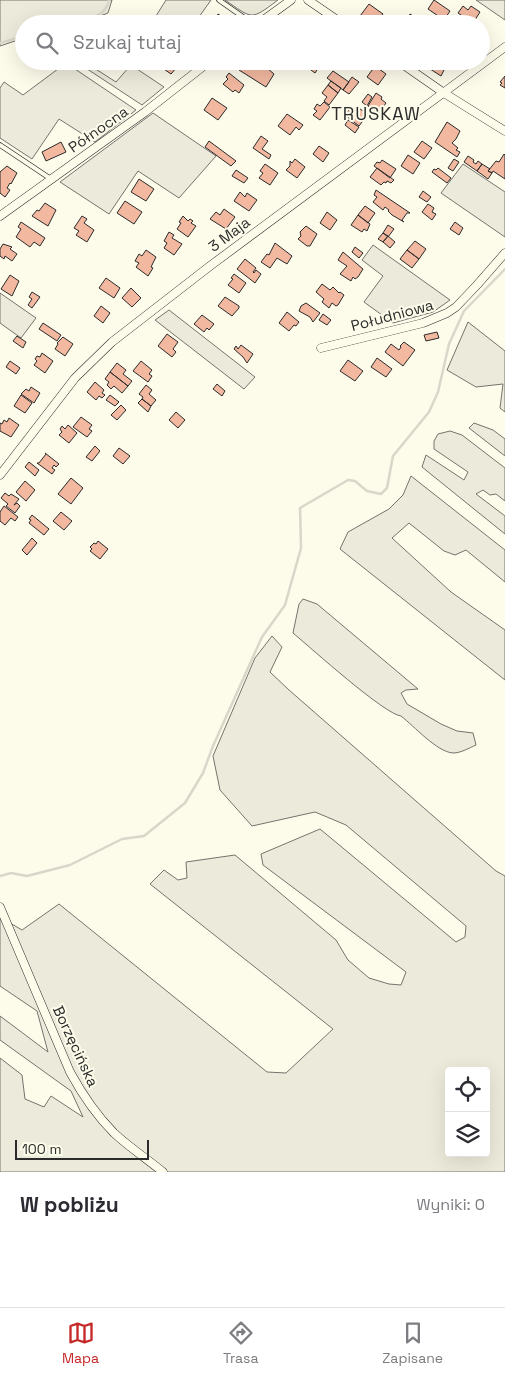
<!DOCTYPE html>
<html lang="pl">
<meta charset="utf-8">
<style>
body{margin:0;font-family:"Space Grotesk",sans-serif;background:#f2f2f3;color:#2b2b33}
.controls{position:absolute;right:15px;bottom:15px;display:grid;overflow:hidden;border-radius:5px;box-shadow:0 5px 20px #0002}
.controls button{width:45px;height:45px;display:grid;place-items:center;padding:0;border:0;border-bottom:1px solid #e1e1e2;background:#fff;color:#2b2b33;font:25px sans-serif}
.scale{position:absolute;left:15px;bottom:12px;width:134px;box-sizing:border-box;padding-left:5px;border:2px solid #2b2b2b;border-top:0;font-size:14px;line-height:18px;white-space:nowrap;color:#2b2b2b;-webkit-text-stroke:4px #fdfbea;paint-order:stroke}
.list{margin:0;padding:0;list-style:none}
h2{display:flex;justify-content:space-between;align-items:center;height:65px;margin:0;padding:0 20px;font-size:21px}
h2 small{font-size:16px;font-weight:400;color:#7c7c81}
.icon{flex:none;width:28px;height:28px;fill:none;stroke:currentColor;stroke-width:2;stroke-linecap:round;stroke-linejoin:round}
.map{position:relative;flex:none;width:505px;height:1172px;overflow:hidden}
.search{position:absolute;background:#fff;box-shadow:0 5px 20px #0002;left:15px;right:15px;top:15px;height:55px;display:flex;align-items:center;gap:12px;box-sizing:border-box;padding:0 18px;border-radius:28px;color:#7c7c81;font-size:19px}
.sheet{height:135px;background:#fff}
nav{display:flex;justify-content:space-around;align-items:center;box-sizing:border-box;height:70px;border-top:1px solid #e1e1e2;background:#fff;font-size:14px;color:#7c7c81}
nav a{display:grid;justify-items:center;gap:2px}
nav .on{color:#c62828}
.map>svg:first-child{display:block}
.green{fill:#ecebdb;stroke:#74746e;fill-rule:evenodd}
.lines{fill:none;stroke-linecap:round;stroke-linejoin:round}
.stream{stroke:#d8d7c9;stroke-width:2.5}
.building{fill:#f2b8a0;stroke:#2b2b2b}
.service-casing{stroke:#2b2b2b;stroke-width:5.5}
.minor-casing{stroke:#2b2b2b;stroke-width:9}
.service{stroke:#fdfbea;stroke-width:4}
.minor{stroke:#fdfbea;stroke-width:8}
.labels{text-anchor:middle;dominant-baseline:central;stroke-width:4;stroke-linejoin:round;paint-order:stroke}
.street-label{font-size:15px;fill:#2b2b2b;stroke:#fdfbea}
.quarter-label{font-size:18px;letter-spacing:1px;fill:#2b2b2b;stroke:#fdfbea}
</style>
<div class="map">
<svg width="505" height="1172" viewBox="0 0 505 1172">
<rect width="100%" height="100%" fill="#fdfbea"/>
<!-- green -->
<path class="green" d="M0,0H112L108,13L79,24H24V38L0,46Z
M166,0H211L194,24H167L156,16Z
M225,0H278C250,21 253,19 225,0Z
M476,0H505V20Z
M75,61H83L116,82L131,65L164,87L142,105Z
M66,63L136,110L95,142L59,119L32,159L0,138V88L4,82L23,95Z
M153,113L216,156L179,198L138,171L109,214L60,182Z
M463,164L505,192V237L441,193Z
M373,245L450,300L433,312L393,323L364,302L383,276L362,260Z
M0,293L36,318L21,338L0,323Z
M169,310L255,377L244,389L155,320Z
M468,322L505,351V412L500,408L503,384L476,387L447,370Z
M474,423L493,430L505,439V456L469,428Z
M450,431L462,435L505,468V501L496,494L490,495L483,490L476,494L505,516V534L422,467L426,455L464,480L468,472L434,449V441L438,434Z
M411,476L505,550V582L466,550L455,555L444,551L409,523L392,538L451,592L505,630V680L340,549L348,532L389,509L403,495Z
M303,599L317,604L418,689L406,690L401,693L407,704L441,724L457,731L473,733L476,745C469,748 461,753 453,753C437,752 414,726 401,716C384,714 311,648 293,633L299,604Z
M272,636L282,647L270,672L289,690L496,871L505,876V1172H0V1058L22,1075L25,1099L44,1107L51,1096L83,1117L71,1091L0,1040V1016L48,1052L37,1011L0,986V917L22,930L59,904L267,1072L286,1073L333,1029L150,884L164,870L178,880L187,878L186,862L235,855L336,940L348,960L369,978L389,984L401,985L406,972L263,865L261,854L320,829L456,942L465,937L466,926L346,825L315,812L252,826L220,790L213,756L255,658ZM449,1071H486V1153H449Z"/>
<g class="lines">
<!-- stream -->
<path class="stream" d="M70,24C85,20 106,18 109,0
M0,43L24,36
M0,876L11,873L27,876L70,865L122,839L144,836L185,803L203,773L213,746L262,637L285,605L301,548L300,508L348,480L355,481L367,491L381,494L387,488L393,456L429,412L438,392L449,344L464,311L505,269"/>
</g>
<!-- building -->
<path class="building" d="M434,0L450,11L444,20L428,9Z
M369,4L383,14L376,24H371L360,16Z
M463,6L468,10L471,6L480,12L473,23L458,13Z
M218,14L227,20L225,24H209L211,20L213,22Z
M410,14L418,19L414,24H406L405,23Z
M39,61H54L49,68Z
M157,61H169L177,67L171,74L161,67L159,68L154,65Z
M305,61H318L321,64L315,73L307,67L306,69L302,66Z
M431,61L435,64L437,62L442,65L440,67L444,70L441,76L427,67Z
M245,63L252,68L261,63L274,74L266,87L239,70Z
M375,66L386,74L378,85L367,77Z
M333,71L349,82L343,90L327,78Z
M229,73L244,85L239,93L235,90L233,92L223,84L228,79L226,77Z
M505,76V88L500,85L502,83L500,82Z
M352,77L359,82L349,94L343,90Z
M331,81L341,88L338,93L328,85Z
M328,85L338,93L329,105L324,101L327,97L322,93Z
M376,93L382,97L381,99L386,103L379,113L368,106Z
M368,94L372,97L367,106L362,102Z
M212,98L227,108L218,120L204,110Z
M324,102L330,107L320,120L313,115L317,111L314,109L317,104L320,106Z
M351,107L355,110L357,107L368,114L359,126L345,115Z
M287,114L303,125L299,130L296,127L290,135L278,126Z
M348,120L359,127L355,133L345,125Z
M447,122L460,131L456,139L452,143L458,148L456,150L460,152L457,157L435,142Z
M261,136L268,141L262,149L271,155L269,159L253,148Z
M209,141L236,161L231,166L205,147Z
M422,141L432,148L424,159L414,152Z
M61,142L66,152L46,161L42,152Z
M319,146L329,153L323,162L313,154Z
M504,154L505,155V179L493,171L492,173L488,171L496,161L499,162Z
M408,155L420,163L413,174L401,166Z
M468,156L474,160L473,162L476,164L478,161L482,164L477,171L464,162Z
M295,159L305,167L297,178L286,170L290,166V161L292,163Z
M454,159L459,162L453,171L448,168Z
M382,160L396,169L390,178L374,166L377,162L380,163Z
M265,164L278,173L270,185L259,178L263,173L260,171Z
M482,164L490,169L488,171L492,173L488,179L477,171Z
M7,166L17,173L11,184L10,183L7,188L10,190L5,197L0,193V172Z
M377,168L394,180L391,183L387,181L386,183L384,182L381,185L370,177Z
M438,168L451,178L447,183L432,172L434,169L436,170Z
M236,170L248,178L244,183L232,176Z
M139,179L154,189L146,201L131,192Z
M376,190L410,213H407L402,220L404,222L392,215L388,211L389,210L385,207L383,210L373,202L377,197L374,195Z
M423,191L431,197L427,202L419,197Z
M240,192L245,197L247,193L257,200L249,211L234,201Z
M125,201L142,212L134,224L117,213Z
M45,203L56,210L48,226L32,216L37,210L39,211Z
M428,204L434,208L432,212L436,214L432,220L422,212Z
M365,206L375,213L368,223L358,215Z
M224,209L235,217L226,229L210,219L216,212L220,215Z
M327,212L337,220L330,230L320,223Z
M358,215L370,224L367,231L364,229L362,232L351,225Z
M82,216L87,219L84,223L94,230L87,242L76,235L79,231L74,228Z
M183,216L188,221L190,219L193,221L191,223L196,226L188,237L177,229L181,223L179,222Z
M21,222L45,238L40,246L34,242L30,247L16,237L21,229L18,227Z
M455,222L463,228L459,235L450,229Z
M388,225L394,229L388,237L383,233Z
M306,226L317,234L310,246H307L298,239L301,236L300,232Z
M169,232L174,235L172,238L182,244L174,255L164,248L167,243L164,241Z
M383,233L388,236L383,242L378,239Z
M388,236L395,242L390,248L383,242Z
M415,241L426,249L419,259L407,250Z
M275,243L292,256L287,264L277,258L270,268L261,262L267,254L269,255Z
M3,244L12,247L10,249L17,254L12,261L5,256L4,259L0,256V249Z
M355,247L363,253L359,258L352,252Z
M146,250L156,257L151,267L153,268L148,276L136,267L139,263L135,261L139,254L142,256Z
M407,250L419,259L412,268L400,259Z
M343,252L363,269L358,277L355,279L353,277L351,281L340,274L347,266L338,260Z
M245,259L256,268L253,272L254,273L256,270L261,274L255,283L237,269Z
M234,274L246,283L239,293L228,285L233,279L231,278Z
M10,275L19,281L12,296L1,289Z
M106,278L120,288L114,298L99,288Z
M322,284L330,290L333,287L339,293L340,292L344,295L338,305L336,306L332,303L329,308L322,302L324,299L316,292Z
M131,288L141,298L132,307L122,298Z
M32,292L40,297L32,308L28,305L32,299L29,297Z
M225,297L239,306V308L232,316L218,306Z
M306,303L320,313L313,322L310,317L299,311L301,306Z
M101,306L110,313L103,323L94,316Z
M287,312L299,322L296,326L294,325L289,331L279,323Z
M323,314L331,320L327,325L319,320Z
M202,315L214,324L209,330L207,328L204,332L194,324Z
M43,323L61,335L57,341L39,329Z
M437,332L439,338L426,341L424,335Z
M167,334L178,342L173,349L176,352L172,357L158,346Z
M17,336L26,342L23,348L13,341Z
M63,337L73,344L65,356L55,349L58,344L57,343Z
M404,342L415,350L403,366L385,352L391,344L399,350L401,347L400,346Z
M241,345L253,354L247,363L243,357L234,349L236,346L238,349Z
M42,353L53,361L45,373L34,365L37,361L35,359L37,356L40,357Z
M377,358L392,369L386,377L371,367Z
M348,360L363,371L355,381L340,371Z
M10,361L20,368L16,374L6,367Z
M141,361L152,370L149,374L152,376L148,382L133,371Z
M117,363L126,370L123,374L132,381L128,386L110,372Z
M110,372L128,386L122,393L114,386L111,389L107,385L109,382L105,379Z
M95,382L104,390L102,393L105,395L102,398L99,396L96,400L87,392Z
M217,384L225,391L222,396L213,389Z
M146,385L152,390L149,394L156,400L151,406L142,399L143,397L139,394Z
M31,387L40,393L34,403L21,394L26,389L29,391Z
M21,395L32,403L25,413L14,406Z
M110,395L119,402L115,406L106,400Z
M142,399L151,406L148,412L138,403Z
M121,405L126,410L117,420L111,415Z
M176,412L185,420L178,428L169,420Z
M81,417L92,425L89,429L92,431L87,437L73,427Z
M9,418L19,425L11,437L0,431V423L2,424L4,420L7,422Z
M68,425L77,433L69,443L59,435L62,432L60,429L62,426L65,429Z
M95,446L100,451L92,461L86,457Z
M119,448L130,456L123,464L113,456Z
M45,453L59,464L56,467L54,465L52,468L55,470L52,474L37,463H39L46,454Z
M29,462L39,470L35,476L25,467Z
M71,478L83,488L71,504L58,494Z
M25,481L35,490L26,501L16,492Z
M5,493L9,496L11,494L19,499L14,505L17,503L20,506L15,513L6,506L8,504L1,498Z
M4,506L18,517L15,521L11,518L5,525L0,521V512Z
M61,512L72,521L64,530L53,521Z
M32,515L49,529L44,535L29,523L31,520L29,519Z
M32,538L37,543L27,555L22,550Z
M98,541L108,549L100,559L90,551L92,549L90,547L94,543L96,544Z"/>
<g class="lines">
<defs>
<path id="service" d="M219,0L253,24
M0,145L51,179"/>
<path id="minor" d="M308,0L343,24
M258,24L291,0
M398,61L444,93L505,131
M0,216L145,112L210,61
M321,348L423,323L447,313L456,307L477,285L505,253
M0,475L75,378L112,342L210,266L505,47
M0,907L70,1072C82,1094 96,1115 114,1133C129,1147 147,1159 163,1172"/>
</defs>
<!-- service casing -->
<use href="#service" class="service-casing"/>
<!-- minor casing -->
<use href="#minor" class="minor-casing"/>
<!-- service -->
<use href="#service" class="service"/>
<!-- minor -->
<use href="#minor" class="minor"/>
</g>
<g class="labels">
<!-- street labels -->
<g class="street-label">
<text transform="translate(98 129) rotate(-35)">Północna</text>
<text transform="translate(229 234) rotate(-37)">3 Maja</text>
<text transform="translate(392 315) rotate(-15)">Południowa</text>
<text transform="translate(76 1046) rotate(65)">Borzęcińska</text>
</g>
<!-- quarter labels -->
<g class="quarter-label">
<text x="376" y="113">TRUSKAW</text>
</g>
</g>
</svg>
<div class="controls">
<button><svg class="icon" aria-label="locate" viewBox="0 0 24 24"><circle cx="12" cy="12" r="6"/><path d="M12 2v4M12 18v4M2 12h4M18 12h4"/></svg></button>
<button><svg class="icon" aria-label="layers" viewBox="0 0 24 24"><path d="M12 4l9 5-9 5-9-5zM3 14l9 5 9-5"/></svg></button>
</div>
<div class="scale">100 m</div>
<div class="search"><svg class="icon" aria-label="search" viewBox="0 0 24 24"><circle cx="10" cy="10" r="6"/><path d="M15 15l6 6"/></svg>Szukaj tutaj</div>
</div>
<section class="sheet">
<h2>W pobliżu<small>Wyniki: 0</small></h2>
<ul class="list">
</ul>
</section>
<nav>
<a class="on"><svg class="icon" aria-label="map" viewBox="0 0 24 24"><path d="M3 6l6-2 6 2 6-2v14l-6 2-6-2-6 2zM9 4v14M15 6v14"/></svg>Mapa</a>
<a><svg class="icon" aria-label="directions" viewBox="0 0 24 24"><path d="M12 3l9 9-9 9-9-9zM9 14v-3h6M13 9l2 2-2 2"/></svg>Trasa</a>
<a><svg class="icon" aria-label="saved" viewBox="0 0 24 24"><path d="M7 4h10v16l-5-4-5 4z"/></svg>Zapisane</a>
</nav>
